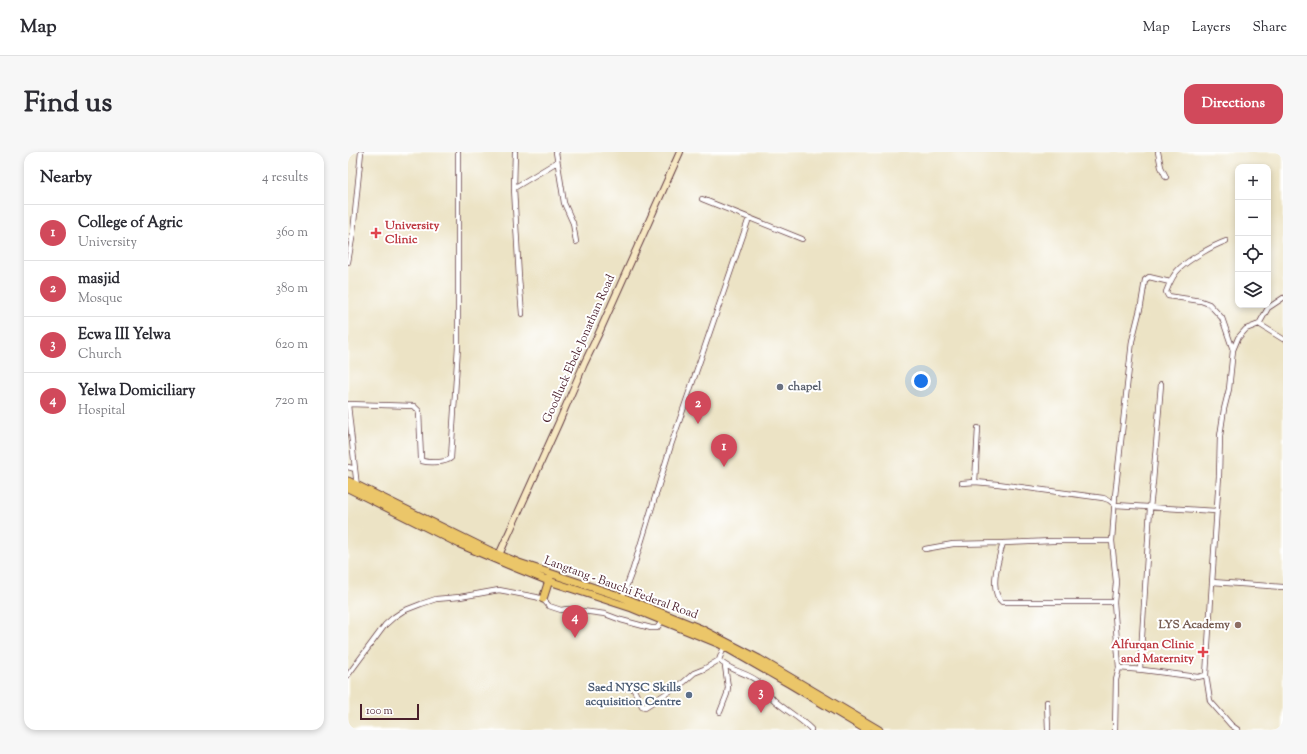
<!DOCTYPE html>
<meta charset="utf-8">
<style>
body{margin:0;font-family:"Sorts Mill Goudy",serif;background:#f7f7f7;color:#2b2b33}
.controls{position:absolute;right:12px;top:12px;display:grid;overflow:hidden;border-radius:8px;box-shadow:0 2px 6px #0003}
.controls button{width:36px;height:36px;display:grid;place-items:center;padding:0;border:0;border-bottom:1px solid #e1e1e2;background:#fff;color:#2b2b33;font:20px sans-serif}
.scale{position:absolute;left:12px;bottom:10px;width:59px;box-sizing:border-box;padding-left:4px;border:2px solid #4a1f2b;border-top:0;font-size:11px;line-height:14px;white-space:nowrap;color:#4a1f2b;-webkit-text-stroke:3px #fff;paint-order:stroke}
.you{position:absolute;left:573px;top:229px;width:14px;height:14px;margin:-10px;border:3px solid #fff;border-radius:50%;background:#1a73e8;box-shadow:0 0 0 6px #1a73e833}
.badge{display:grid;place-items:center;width:26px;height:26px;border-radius:50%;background:#d1495b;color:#fff;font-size:13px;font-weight:700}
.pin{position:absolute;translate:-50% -33px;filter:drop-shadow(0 1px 2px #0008)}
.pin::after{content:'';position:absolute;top:21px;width:14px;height:12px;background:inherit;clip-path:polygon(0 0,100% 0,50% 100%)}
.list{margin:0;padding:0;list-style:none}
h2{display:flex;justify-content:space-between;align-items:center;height:52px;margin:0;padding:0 16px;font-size:17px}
h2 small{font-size:13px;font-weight:400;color:#7c7c81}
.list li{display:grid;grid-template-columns:26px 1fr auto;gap:12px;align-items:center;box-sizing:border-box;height:56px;padding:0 16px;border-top:1px solid #e1e1e2}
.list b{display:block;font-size:15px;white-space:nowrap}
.list p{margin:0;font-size:13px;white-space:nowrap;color:#7c7c81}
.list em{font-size:13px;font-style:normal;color:#7c7c81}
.icon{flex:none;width:22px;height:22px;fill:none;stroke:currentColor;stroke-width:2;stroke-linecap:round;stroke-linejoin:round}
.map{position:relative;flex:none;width:935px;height:578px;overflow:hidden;border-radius:12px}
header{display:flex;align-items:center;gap:24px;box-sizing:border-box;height:56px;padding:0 20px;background:#fff;border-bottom:1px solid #e1e1e2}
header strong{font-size:19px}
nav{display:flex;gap:22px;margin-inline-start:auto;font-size:14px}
.intro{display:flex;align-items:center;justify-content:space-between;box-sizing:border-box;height:96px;padding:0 24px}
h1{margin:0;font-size:28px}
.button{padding:10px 18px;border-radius:12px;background:#d1495b;color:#fff;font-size:14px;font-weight:700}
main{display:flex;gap:24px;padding:0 24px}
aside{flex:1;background:#fff;border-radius:12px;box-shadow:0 2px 6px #0003}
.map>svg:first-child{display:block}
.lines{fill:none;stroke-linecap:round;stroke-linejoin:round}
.minor-casing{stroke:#623c42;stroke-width:6}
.secondary-casing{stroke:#623c42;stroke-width:8}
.primary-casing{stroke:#623c42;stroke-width:9}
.minor{stroke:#fff;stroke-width:4.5}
.secondary{stroke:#f7e8c3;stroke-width:6}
.primary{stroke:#ebc669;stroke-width:7}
.health-dot{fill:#e0444e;stroke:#fff;stroke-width:1.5}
.worship-dot{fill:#6b7280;stroke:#fff;stroke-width:1.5}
.education-dot{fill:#8d6e63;stroke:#fff;stroke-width:1.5}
.service-dot{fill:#5c6f8a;stroke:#fff;stroke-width:1.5}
.labels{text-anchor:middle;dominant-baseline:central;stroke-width:4;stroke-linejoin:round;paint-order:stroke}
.health-label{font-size:12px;font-weight:bold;fill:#be3a42;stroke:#fff;text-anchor:start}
.street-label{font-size:12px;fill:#4a1f2b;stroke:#fff}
.worship-label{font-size:12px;font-weight:bold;fill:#5b616d;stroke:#fff;text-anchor:start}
.education-label{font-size:12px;font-weight:bold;fill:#785e54;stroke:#fff;text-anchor:end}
.service-label{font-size:12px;font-weight:bold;fill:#4e5e75;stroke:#fff;text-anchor:end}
</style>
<header>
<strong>Map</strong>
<nav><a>Map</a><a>Layers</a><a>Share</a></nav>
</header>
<div class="intro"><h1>Find us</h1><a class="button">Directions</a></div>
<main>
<aside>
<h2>Nearby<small>4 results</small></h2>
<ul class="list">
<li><span class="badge">1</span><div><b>College of Agric</b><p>University</p></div><em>360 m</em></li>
<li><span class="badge">2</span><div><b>masjid</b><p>Mosque</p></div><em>380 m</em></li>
<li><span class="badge">3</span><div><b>Ecwa III Yelwa</b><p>Church</p></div><em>620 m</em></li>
<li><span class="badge">4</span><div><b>Yelwa Domiciliary</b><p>Hospital</p></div><em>720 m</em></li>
</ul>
</aside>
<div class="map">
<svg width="935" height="578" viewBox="0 0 935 578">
<rect width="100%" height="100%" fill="#fff"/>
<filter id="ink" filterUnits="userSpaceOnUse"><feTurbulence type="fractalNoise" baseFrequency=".025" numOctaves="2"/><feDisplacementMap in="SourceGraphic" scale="8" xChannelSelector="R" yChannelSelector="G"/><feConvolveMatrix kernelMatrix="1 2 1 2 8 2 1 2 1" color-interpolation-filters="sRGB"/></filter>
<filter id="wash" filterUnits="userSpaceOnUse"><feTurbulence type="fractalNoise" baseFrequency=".012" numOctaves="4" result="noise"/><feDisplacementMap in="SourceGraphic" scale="16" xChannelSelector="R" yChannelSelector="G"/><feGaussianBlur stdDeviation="0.9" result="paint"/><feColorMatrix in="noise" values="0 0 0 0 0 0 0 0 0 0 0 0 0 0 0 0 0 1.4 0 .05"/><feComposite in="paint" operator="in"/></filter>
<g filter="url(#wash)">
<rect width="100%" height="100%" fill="#ece3c5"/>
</g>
<g filter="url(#ink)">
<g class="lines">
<defs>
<path id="minor" d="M167,0L166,36L171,126L174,162
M208,0L216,51L225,71L228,90
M810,0L813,15L818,25
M166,36L209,10
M354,47L454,87
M878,89C864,94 842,107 832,116C825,122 821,132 818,140L820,144L853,149L861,152L874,166L885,198L881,237L876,257L872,284L871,324L858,523L862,549L883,573L890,578
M0,110L5,81L13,0
M911,172L935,187
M885,198L890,186L898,177L911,172L920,156L935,146
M0,252L66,254L71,259L73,307L74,309C81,311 98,311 103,306L110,194V0
M0,253L9,335
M0,315L7,317
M627,330L630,276
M614,331L627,330L650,332L755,346L761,348L767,353L868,359
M655,391C651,406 640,439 654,450H766
M577,397L605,392L655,391L705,389H764
M864,430L935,435
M274,446L285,417L323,293L401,66
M371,508C383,520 400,520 412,531C418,535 421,543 426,548C437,558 452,566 463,577V578
M771,516L795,518L850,525L858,523
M792,517L802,356L805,330L813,232
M0,523L37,473L46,465L55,459L73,452L88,447L112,445L151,438L188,445L195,447L201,454L213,458L219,457L257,462L273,468L303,476H309L315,468
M277,536H285L294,554L297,555L336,530L346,521L356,517L371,508L376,495
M699,550L700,578
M372,560L379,542L380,535L377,514
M767,578L768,528L771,516L766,450L768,430L764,389L767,344L784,189L793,153L797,128L801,125L822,130"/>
<path id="secondary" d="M151,403L211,270L236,212L250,183L332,0"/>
<path id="primary" d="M0,329L142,399L171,411L274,445L353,477L411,507L531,578
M0,336L112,392L166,415L201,429L284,456L372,492L442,532L519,578
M195,447L202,425"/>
</defs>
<!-- minor casing -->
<use href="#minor" class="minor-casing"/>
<!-- secondary casing -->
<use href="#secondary" class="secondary-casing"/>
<!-- primary casing -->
<use href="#primary" class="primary-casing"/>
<!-- minor -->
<use href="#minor" class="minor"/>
<!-- secondary -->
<use href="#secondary" class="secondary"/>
<!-- primary -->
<use href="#primary" class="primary"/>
</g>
</g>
<!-- markers -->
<g class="health-dot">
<path d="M26 75h4v4h4v4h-4v4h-4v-4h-4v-4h4z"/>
<path d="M853 494h4v4h4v4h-4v4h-4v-4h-4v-4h4z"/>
</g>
<circle class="worship-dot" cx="432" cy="235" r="4"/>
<circle class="education-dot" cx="890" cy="473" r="4"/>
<circle class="service-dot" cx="341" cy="543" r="4"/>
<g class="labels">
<!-- health labels -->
<g class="health-label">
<text x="37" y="74">University<tspan x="37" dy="14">Clinic</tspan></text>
<text x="846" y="493" text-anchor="end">Alfurqan Clinic<tspan x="846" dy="14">and Maternity</tspan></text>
</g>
<!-- street labels -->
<g class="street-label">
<text transform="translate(231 197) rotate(-66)">Goodluck Ebele Jonathan Road</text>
<text transform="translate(273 436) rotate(20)">Langtang - Bauchi Federal Road</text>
</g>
<!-- worship labels -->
<g class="worship-label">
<text x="440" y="235">chapel</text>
</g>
<!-- education labels -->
<g class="education-label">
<text x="882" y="473">LYS Academy</text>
</g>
<!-- service labels -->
<g class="service-label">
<text x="333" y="536">Saed NYSC Skills<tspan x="333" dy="14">acquisition Centre</tspan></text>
</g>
</g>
</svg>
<div class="controls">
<button>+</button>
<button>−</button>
<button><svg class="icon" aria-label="locate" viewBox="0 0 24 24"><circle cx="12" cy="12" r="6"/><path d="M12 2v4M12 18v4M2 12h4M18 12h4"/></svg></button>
<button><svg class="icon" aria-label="layers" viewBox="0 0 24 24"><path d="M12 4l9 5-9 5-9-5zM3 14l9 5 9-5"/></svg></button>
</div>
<div class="scale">100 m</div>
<div class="you"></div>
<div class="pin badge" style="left:376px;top:315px">1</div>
<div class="pin badge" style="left:350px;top:272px">2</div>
<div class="pin badge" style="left:413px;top:561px">3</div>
<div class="pin badge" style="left:227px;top:486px">4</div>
</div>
</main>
